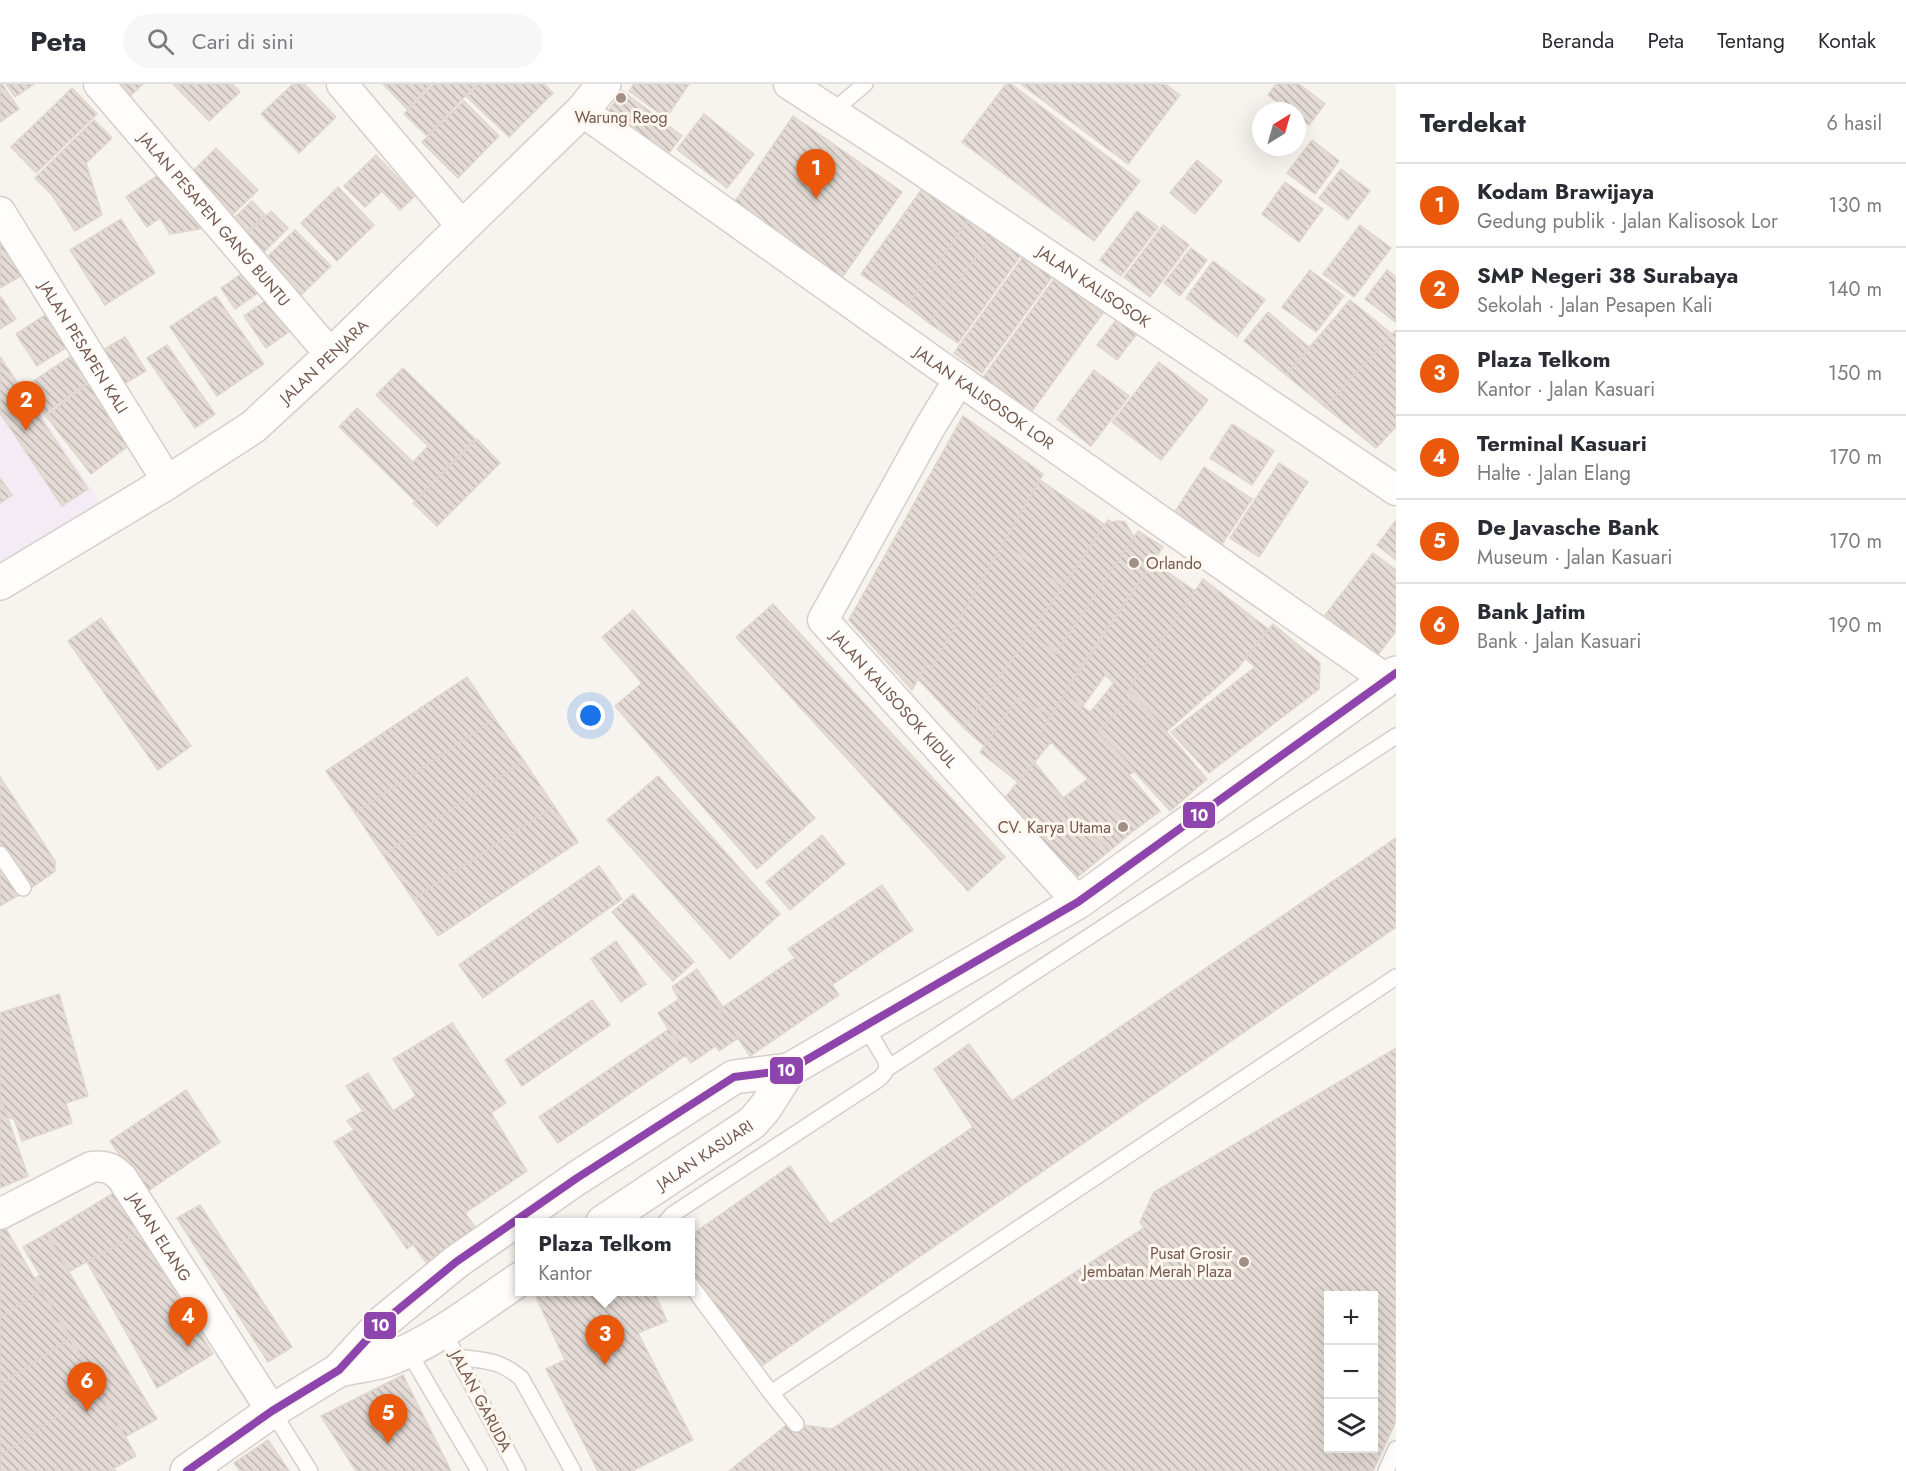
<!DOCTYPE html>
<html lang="id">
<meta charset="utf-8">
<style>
body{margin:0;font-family:Jost,sans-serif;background:#f7f7f7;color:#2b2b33}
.controls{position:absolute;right:18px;bottom:18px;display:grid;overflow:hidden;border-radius:0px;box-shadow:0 6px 24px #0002}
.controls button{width:54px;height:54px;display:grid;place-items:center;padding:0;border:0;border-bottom:2px solid #e1e1e2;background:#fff;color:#2b2b33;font:30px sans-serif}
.compass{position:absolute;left:1252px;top:18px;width:54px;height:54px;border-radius:50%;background:#fff;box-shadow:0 6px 24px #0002;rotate:37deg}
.you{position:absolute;left:591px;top:632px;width:21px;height:21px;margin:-15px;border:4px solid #fff;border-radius:50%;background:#1a73e8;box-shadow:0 0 0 9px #1a73e833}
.badge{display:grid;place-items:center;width:39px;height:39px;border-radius:50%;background:#ea580c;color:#fff;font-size:20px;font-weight:700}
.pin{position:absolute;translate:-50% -50px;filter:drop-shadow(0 2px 3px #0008)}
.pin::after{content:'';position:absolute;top:32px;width:21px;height:18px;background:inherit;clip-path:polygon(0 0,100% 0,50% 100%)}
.popup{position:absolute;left:515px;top:1134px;width:180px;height:78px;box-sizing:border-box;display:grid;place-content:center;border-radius:0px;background:#fff;filter:drop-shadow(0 2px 4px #0005);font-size:20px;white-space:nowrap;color:#7c7c81}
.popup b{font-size:22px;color:#2b2b33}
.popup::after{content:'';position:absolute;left:50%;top:100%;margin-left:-12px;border:12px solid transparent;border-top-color:#fff}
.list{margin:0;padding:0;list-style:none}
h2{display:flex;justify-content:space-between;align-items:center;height:78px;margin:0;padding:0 24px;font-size:26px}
h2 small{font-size:20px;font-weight:400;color:#7c7c81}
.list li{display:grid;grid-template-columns:39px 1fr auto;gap:18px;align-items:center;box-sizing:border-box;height:84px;padding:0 24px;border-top:2px solid #e1e1e2}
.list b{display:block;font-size:22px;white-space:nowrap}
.list p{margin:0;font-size:20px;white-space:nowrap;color:#7c7c81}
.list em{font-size:20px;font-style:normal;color:#7c7c81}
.icon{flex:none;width:33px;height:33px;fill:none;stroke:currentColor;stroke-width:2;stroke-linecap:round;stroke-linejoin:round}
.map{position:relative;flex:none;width:1396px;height:1387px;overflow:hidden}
header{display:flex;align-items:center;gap:36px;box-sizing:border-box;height:84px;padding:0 30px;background:#fff;border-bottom:2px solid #e1e1e2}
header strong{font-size:28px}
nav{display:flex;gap:33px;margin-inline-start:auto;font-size:21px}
.search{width:420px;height:54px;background:#f7f7f7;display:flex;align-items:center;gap:15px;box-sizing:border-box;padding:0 21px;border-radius:33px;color:#7c7c81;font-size:22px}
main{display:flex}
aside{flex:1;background:#fff}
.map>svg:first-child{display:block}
.education{fill:#f3ecf4}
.building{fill:url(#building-back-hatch);stroke:#e0d6d0;stroke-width:1.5;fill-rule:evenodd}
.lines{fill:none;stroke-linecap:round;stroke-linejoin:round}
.lane-casing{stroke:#d6ceca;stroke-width:18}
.street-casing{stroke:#d6ceca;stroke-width:33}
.secondary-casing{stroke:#d7ceca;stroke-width:36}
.lane{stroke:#fefdfc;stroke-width:15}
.street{stroke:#fefdfc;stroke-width:30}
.secondary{stroke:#fefdfc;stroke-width:33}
.bus-1-casing{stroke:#fef7f0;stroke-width:12}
.bus-1{stroke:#8e44ad;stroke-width:8}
.poi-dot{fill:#a28f86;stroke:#fef7f0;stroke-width:2}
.labels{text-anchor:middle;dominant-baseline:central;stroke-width:6;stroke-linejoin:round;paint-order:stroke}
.poi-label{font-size:16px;fill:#75594e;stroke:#fef7f0;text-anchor:end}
.street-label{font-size:16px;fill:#75594e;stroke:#fef7f0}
.line-badge{stroke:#fef7f0;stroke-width:2}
.badge-label{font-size:16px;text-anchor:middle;font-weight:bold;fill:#fff}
</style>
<header>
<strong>Peta</strong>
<div class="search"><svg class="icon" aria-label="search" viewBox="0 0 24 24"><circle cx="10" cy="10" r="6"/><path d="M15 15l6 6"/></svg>Cari di sini</div>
<nav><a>Beranda</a><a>Peta</a><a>Tentang</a><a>Kontak</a></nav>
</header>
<main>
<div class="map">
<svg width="1396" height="1387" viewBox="0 0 1396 1387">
<defs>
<pattern id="building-back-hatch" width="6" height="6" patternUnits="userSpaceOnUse" patternTransform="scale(1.5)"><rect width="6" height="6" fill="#e4dbd5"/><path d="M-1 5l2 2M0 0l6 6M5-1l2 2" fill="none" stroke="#bdb5af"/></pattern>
</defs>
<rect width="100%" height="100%" fill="#f7f3ee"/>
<!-- education -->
<path class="education" d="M0,270L104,423L0,490Z"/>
<!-- building -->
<path class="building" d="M0,0H2L19,25L0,38Z
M6,0H34L15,13Z
M106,0H143L124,18Z
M173,0H232L240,8L209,37Z
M293,0H304L336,33L299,69L261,30Z
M383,0H431L407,25Z
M434,0H477L427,52L404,30Z
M479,0H544L553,9L509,53L467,13Z
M634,0H689L666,34L629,7Z
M1006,0H1011L1140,97L1094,157L962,58Z
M1021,0H1165L1180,11L1128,80Z
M1276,0H1299L1325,20L1309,41L1297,32V27H1290L1268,11Z
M72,4L97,30L36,89L11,63Z
M623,7L682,52L661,79L602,35Z
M464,17L499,52L458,94L422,58Z
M704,30L754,70L727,104L677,65Z
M793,32L902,108L839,198L731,123Z
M94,36L112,54L86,79L102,131L75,147L52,111L35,94Z
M1312,56L1339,77L1315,110L1287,89Z
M216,64L258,106L230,133L190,90Z
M376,71L415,112L400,126L382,107L365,123L344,102Z
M1197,76L1222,97L1195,130L1170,109Z
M1341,85L1370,107L1348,136L1319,114Z
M164,87L183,118L200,145L170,150L160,134L147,143L126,113Z
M1285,98L1323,125L1299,158L1262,130Z
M924,102L970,134L907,222L861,190Z
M338,103L374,141L337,177L301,139Z
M252,117L265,131L246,149L233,135Z
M271,127L288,144L262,170L245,152Z
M1137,127L1158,143L1121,192L1100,176Z
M970,134L992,151L929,239L907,222Z
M121,135L155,189L105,221L70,166Z
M1163,141L1189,161L1150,213L1124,193Z
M1360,141L1391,164L1354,213L1323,190Z
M295,146L331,182L299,213L264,176Z
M992,151L1021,171L958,259L929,239Z
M0,156L21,192L0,204Z
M1191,164L1207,176L1180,212L1164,199Z
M1026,169L1055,189L982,289L954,269Z
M1213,177L1265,216L1237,253L1186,214Z
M247,186L261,207L235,225L221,204Z
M1310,186L1344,212L1316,248L1282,223Z
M1387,186L1396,193V238L1365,215Z
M1055,194L1103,229L1027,334L979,299Z
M216,212L264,280L217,312L170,243Z
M1,213L16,235L0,245V214Z
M268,215L290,247L266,264L244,232Z
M1350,216L1392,250L1325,323L1286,291Z
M1123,227L1143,242L1117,276L1097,261Z
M1268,228L1310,264L1286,291L1244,257Z
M45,231L67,263L37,282L16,250Z
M1396,246V343L1376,364L1325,323Z
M125,253L146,287L124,300L103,266Z
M167,261L215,330L195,344L147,274Z
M71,272L89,297L45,330L26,302Z
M0,273L88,405L62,422L0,329Z
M1159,278L1208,316L1161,376L1112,338Z
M403,284L475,355L415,417L339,343L357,324L413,378L428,362L376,311Z
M1094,286L1129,312L1091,362L1057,335Z
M90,298L135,357L91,390L46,332Z
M963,332L1043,390L932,583L927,579L912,606L849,536Z
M1232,340L1274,367L1252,401L1210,374Z
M477,355L500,379L437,442L413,419Z
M1279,379L1308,398L1259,473L1230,454Z
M1204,383L1252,415L1222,460L1174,429Z
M0,394L12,411L0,419Z
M1040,396L1105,441L1063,503L1003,459Z
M1108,436L1112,438L1119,437L1125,438L1134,453L1056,569L1030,550Z
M1396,436V476L1377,461Z
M1138,447L1163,463L1079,585L1056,569Z
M1003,459L1063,503L964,644L918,595L927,579L932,583Z
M1373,469L1396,486V547L1378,571L1325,531Z
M1153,478L1195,507L1128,606L1134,610L1106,639L1090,628L1114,599L1105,591L1083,622L1064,610Z
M1203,495L1268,545L1238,584L1166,648L1128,606Z
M773,520L1005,773L968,807L736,553Z
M633,526L815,734L757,785L615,622L642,599L602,553Z
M101,534L191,662L158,686L68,557Z
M1273,540L1320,579L1319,605L1209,689L1171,648L1255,583L1245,574Z
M1030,550L1079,585L1051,632L1018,614L984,662L964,644Z
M467,593L495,635L355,729L326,687Z
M1064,610L1106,639L1098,647L1135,687L1129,691L1160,727L1132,748L1088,695L1041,648Z
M1134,610L1207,695L1170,727L1098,647Z
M1018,614L1051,632L1041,648L1051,658L1018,698L980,668Z
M495,635L524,677L383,771L355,729Z
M524,677L554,722L413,815L383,771Z
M1034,678L1108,768L1074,796L1004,715Z
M658,692L780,830L730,875L607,736Z
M0,693L55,777V787L30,805L0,759Z
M1088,695L1132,748L1108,768L1063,714Z
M554,722L578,758L438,852L413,815Z
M822,751L845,780L790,826L766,798Z
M1396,754V843L760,1283L690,1185V1152L790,1082L830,1140L973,1043L934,985L969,960L1012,1017Z
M0,775L12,792L7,795L19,811L0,822Z
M599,782L622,815L483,914L459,881Z
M882,801L913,846L832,901L839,911L750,972L719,926L795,874L788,865Z
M633,810L694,878L673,897L612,828Z
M616,857L646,900L621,918L591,875Z
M697,885L723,923L719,926L738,954L719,967L716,962L691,979L658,929L679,915L672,903Z
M59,910L88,1012L66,1019L72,1039L22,1057L14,1035L8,1034L0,1012V929Z
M592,916L610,941L522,1002L505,976Z
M452,939L506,1019L491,1029L527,1087L465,1129L481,1151L430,1184L413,1160L407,1165L334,1058L354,1046L347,1037L363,1027L346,1002L368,989L393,1027L416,1012L393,975Z
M669,945L686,971L558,1059L539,1033Z
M1396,964V1337L1373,1387H729L789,1339L832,1345L1144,1144L1140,1138L1154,1108ZM1328,1212H1374V1364H1328Z
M186,1006L220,1058L145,1109L110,1057Z
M0,1012L28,1092L0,1104Z
M115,1108L139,1149L70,1187L46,1150Z
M200,1121L292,1263L268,1278L177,1134Z
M2,1138L41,1206L0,1234V1139Z
M139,1149L213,1270L157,1304L87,1178Z
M46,1150L157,1335L125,1353L35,1194L40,1191L23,1163Z
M41,1206L71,1254L0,1301V1234Z
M548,1208H654L667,1237L638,1249L693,1356L632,1387H598L546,1285L565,1276L536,1213Z
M71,1254L98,1304L0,1372V1301Z
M403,1291L451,1387H356L321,1332Z
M98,1304L136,1372L114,1384L116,1387H0V1372Z
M268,1356L289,1387H240L234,1379Z"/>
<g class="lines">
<defs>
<path id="lane" d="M832,28L865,0
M0,770L23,804
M888,984L1396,652
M666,1138L673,1130L879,995C885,989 888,986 886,977L866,943
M690,1200L771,1309L1396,893
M443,1247L518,1387
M408,1267L479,1387
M457,1273C485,1277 498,1275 521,1294L573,1387
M771,1309L796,1340
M272,1327L310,1387
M1386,1387L1396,1365"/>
<g id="street">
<path id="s1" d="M99,0L331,271"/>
<path d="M342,0L462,142"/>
<path id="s2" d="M789,0L905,75L1396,406"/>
<path id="s3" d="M582,27L934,278L1387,596"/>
<path id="s4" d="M0,128L168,398"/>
<path id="s5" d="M959,296L930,343L823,536L1078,818"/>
<path id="s6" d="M0,1130L91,1083C106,1081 112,1084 122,1094L272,1327"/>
</g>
<g id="secondary">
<path id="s7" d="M0,499L168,398L253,343L331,271L582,27L604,0"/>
<path id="s8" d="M603,1138L752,1039L765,1024L789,986"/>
<path d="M339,1286C355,1282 373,1281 389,1275C436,1257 478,1223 520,1195"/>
<path d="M187,1387L272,1327L339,1286L383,1238L456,1178L577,1094L734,993L789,986L1078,818L1396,589"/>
</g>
</defs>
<!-- lane casing -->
<use href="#lane" class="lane-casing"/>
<!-- street casing -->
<use href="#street" class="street-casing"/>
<!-- secondary casing -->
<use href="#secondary" class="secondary-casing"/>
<!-- lane -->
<use href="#lane" class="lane"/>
<!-- street -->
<use href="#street" class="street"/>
<!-- secondary -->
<use href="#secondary" class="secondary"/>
<defs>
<path id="bus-1" d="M187,1387L272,1327L339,1286L383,1238L456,1178L577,1094L734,993L789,986L1078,818L1396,589"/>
</defs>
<!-- bus-1 casing -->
<use href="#bus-1" class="bus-1-casing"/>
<!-- bus-1 -->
<use href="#bus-1" class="bus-1"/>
</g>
<!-- markers -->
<g class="poi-dot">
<circle cx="621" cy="14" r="6"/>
<circle cx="1134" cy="479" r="6"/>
<circle cx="1123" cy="743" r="6"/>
<circle cx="1244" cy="1178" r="6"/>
</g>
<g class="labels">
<!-- poi labels -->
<g class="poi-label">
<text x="621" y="33" text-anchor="middle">Warung Reog</text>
<text x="1146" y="479" text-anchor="start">Orlando</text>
<text x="1111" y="743">CV. Karya Utama</text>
<text x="1232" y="1169">Pusat Grosir<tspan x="1232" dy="18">Jembatan Merah Plaza</tspan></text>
</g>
<!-- street labels -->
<g class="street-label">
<text stroke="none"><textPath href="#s1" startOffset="178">JALAN PESAPEN GANG BUNTU</textPath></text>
<text stroke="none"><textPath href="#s2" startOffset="366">JALAN KALISOSOK</textPath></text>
<text stroke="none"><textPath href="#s4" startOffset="159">JALAN PESAPEN KALI</textPath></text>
<text stroke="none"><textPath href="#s7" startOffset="394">JALAN PENJARA</textPath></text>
<text stroke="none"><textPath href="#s3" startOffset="494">JALAN KALISOSOK LOR</textPath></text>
<text stroke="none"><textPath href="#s5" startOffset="382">JALAN KALISOSOK KIDUL</textPath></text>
<text stroke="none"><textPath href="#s8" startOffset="122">JALAN KASUARI</textPath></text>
<text stroke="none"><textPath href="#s6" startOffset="207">JALAN ELANG</textPath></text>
<text transform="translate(481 1317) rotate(62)">JALAN GARUDA</text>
</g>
</g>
<g class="line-badge">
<rect x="1182" y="717" width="34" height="28" rx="6" fill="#8e44ad"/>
<rect x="769" y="972" width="35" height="29" rx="6" fill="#8e44ad"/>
<rect x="363" y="1227" width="34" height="29" rx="6" fill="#8e44ad"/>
</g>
<g class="badge-label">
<text x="1199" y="737">10</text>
<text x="786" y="992">10</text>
<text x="380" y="1247">10</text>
</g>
</svg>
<div class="controls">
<button>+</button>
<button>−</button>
<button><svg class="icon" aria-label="layers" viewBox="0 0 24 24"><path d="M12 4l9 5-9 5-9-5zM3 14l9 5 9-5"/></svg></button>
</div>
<svg class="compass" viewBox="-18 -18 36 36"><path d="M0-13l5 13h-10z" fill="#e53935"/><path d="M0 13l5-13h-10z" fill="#7c7c81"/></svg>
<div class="you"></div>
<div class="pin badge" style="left:816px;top:115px">1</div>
<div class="pin badge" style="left:26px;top:347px">2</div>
<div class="pin badge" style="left:605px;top:1281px">3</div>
<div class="popup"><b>Plaza Telkom</b>Kantor</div>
<div class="pin badge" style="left:188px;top:1263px">4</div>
<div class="pin badge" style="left:388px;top:1360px">5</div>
<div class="pin badge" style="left:87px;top:1328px">6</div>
</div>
<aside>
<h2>Terdekat<small>6 hasil</small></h2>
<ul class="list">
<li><span class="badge">1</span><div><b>Kodam Brawijaya</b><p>Gedung publik · Jalan Kalisosok Lor</p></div><em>130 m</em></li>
<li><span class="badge">2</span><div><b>SMP Negeri 38 Surabaya</b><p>Sekolah · Jalan Pesapen Kali</p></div><em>140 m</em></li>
<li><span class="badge">3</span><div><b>Plaza Telkom</b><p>Kantor · Jalan Kasuari</p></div><em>150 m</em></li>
<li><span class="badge">4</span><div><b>Terminal Kasuari</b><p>Halte · Jalan Elang</p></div><em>170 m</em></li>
<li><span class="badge">5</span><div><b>De Javasche Bank</b><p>Museum · Jalan Kasuari</p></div><em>170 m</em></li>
<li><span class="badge">6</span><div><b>Bank Jatim</b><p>Bank · Jalan Kasuari</p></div><em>190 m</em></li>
</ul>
</aside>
</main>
